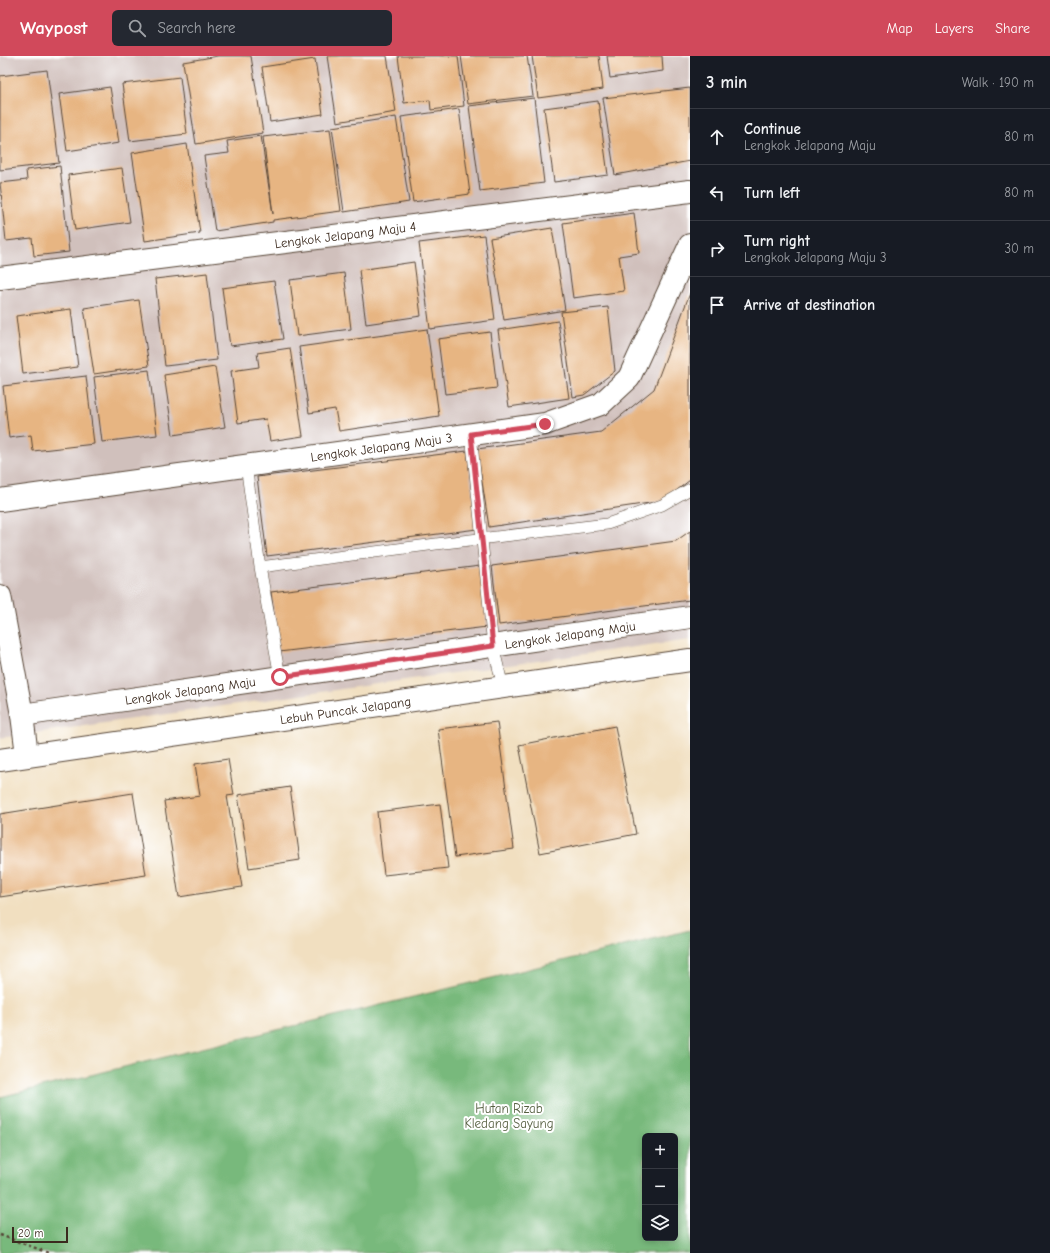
<!DOCTYPE html>
<meta charset="utf-8">
<style>
body{margin:0;font-family:"Comic Neue",sans-serif;background:#242831;color:#f1f3f6}
.controls{position:absolute;right:12px;bottom:12px;display:grid;overflow:hidden;border-radius:6px;box-shadow:0 2px 6px #0003}
.controls button{width:36px;height:36px;display:grid;place-items:center;padding:0;border:0;border-bottom:1px solid #363941;background:#171b24;color:#f1f3f6;font:20px sans-serif}
.scale{position:absolute;left:12px;bottom:10px;width:56px;box-sizing:border-box;padding-left:4px;border:2px solid #3b2a1e;border-top:0;font-size:11px;line-height:14px;white-space:nowrap;color:#3b2a1e;-webkit-text-stroke:3px #fff;paint-order:stroke}
.stop{position:absolute;width:12px;height:12px;margin:-9px;border:3px solid #d1495b;border-radius:50%;background:#fff}
.stop.end{background:#d1495b;border-color:#fff;box-shadow:0 1px 4px #0008}
.list{margin:0;padding:0;list-style:none}
h2{display:flex;justify-content:space-between;align-items:center;height:52px;margin:0;padding:0 16px;font-size:17px}
h2 small{font-size:13px;font-weight:400;color:#9ea1a6}
.list li{display:grid;grid-template-columns:26px 1fr auto;gap:12px;align-items:center;box-sizing:border-box;height:56px;padding:0 16px;border-top:1px solid #363941}
.list b{display:block;font-size:15px;white-space:nowrap}
.list p{margin:0;font-size:13px;white-space:nowrap;color:#9ea1a6}
.list em{font-size:13px;font-style:normal;color:#9ea1a6}
.icon{flex:none;width:22px;height:22px;fill:none;stroke:currentColor;stroke-width:2;stroke-linecap:round;stroke-linejoin:round}
.map{position:relative;flex:none;width:690px;height:1197px;overflow:hidden}
header{display:flex;align-items:center;gap:24px;box-sizing:border-box;height:56px;padding:0 20px;background:#d1495b;color:#fff}
header strong{font-size:19px}
nav{display:flex;gap:22px;margin-inline-start:auto;font-size:14px}
.search{width:280px;height:36px;background:#242831;display:flex;align-items:center;gap:10px;box-sizing:border-box;padding:0 14px;border-radius:6px;color:#9ea1a6;font-size:15px}
main{display:flex}
aside{flex:1;background:#171b24}
.map>svg:first-child{display:block}
.industrial{fill:#d0c0bc}
.forest{fill:#78b97c;stroke:#5a724d;fill-rule:evenodd}
.building{fill:#e7b582}
.lines{fill:none;stroke-linecap:round;stroke-linejoin:round}
.lane-casing{stroke:#564536;stroke-width:12}
.street-casing{stroke:#564536;stroke-width:24}
.secondary-casing{stroke:#564536;stroke-width:24}
.path{stroke:#564536;stroke-width:2.5;stroke-dasharray:3 3;stroke-linecap:butt}
.lane{stroke:#fff;stroke-width:11}
.street{stroke:#fff;stroke-width:22}
.secondary{stroke:#fff;stroke-width:22}
.route{stroke:#d1495b;stroke-width:5}
.labels{text-anchor:middle;dominant-baseline:central;stroke-width:4;stroke-linejoin:round;paint-order:stroke}
.street-label{font-size:13px;fill:#3b2a1e;stroke:#fff}
.park-label{font-size:13px;fill:#565f41;stroke:#fff}
</style>
<header>
<strong>Waypost</strong>
<div class="search"><svg class="icon" aria-label="search" viewBox="0 0 24 24"><circle cx="10" cy="10" r="6"/><path d="M15 15l6 6"/></svg>Search here</div>
<nav><a>Map</a><a>Layers</a><a>Share</a></nav>
</header>
<main>
<div class="map">
<svg width="690" height="1197" viewBox="0 0 690 1197">
<rect width="100%" height="100%" fill="#fff"/>
<filter id="ink" filterUnits="userSpaceOnUse"><feTurbulence type="fractalNoise" baseFrequency=".025" numOctaves="2"/><feDisplacementMap in="SourceGraphic" scale="8" xChannelSelector="R" yChannelSelector="G"/><feConvolveMatrix kernelMatrix="1 2 1 2 8 2 1 2 1" color-interpolation-filters="sRGB"/></filter>
<filter id="wash" filterUnits="userSpaceOnUse"><feTurbulence type="fractalNoise" baseFrequency=".012" numOctaves="4" result="noise"/><feDisplacementMap in="SourceGraphic" scale="16" xChannelSelector="R" yChannelSelector="G"/><feGaussianBlur stdDeviation="0.9" result="paint"/><feColorMatrix in="noise" values="0 0 0 0 0 0 0 0 0 0 0 0 0 0 0 0 0 1.4 0 .05"/><feComposite in="paint" operator="in"/></filter>
<g filter="url(#wash)">
<rect width="100%" height="100%" fill="#f1dfc0"/>
<!-- industrial -->
<path class="industrial" d="M0,0H690V583L0,682Z"/>
<!-- forest -->
<path class="forest" d="M690,874V1197H0V1041ZM645,1080H675V1182H645Z"/>
<g id="blocks">
<!-- building -->
<path class="building" d="M218,0H251L263,77L196,88L183,6Z
M327,0H387L396,56L337,66Z
M398,0H458L464,50L431,54L430,44L404,47Z
M461,0H527L533,40L468,48Z
M532,0H599L603,33L538,42Z
M607,0H662L663,15L610,22Z
M315,3L323,58L270,66L262,11Z
M47,14L59,107L0,114V20Z
M180,21L187,78L130,85L122,28Z
M110,31L119,87L67,95L59,38Z
M690,32V105L615,119L603,42Z
M534,42L544,127L480,135L469,50Z
M598,45L608,119L554,126L544,52Z
M459,53L470,138L413,146L401,61Z
M396,61L409,146L344,156L332,71Z
M330,73L341,155L273,164V166L215,175L204,100L229,97L227,85L261,80L273,158L263,81Z
M187,88L200,177L145,185L132,97Z
M60,110L69,196L34,200L32,182L6,185L0,127L27,124L26,114Z
M122,112L130,166L75,174L68,119Z
M634,157L639,197L619,200L624,235L573,242L563,167Z
M552,172L565,254L504,264L490,182Z
M484,179L495,264L430,273L419,187Z
M414,206L421,260L366,268L359,214Z
M207,217L217,304L165,310L155,223Z
M344,217L351,273L297,280L290,224Z
M274,225L283,283L230,290L222,232Z
M690,237V424L663,445L489,471L477,393L601,376L654,333Z
M139,244L149,310L94,318L84,252Z
M608,251L615,315L584,339L573,341L561,256Z
M71,253L78,311L23,318L16,260Z
M558,265L569,342L509,351L498,274Z
M427,273L439,360L339,375L335,353L309,357L299,291Z
M490,276L497,332L445,338L438,283Z
M290,292L303,380L270,385L266,363L238,367L231,315L259,311L257,297Z
M215,311L225,371L173,379L164,319Z
M149,314L157,379L102,386L94,321Z
M86,320L94,388L33,395L31,379L9,382L3,330Z
M467,395L477,473L267,500L257,421Z
M690,475V544L499,569L492,510L676,485Z
M480,510L487,571L279,596L271,536Z
M497,666L514,793L455,801L438,673Z
M615,670L636,778L540,797L519,689Z
M228,703L234,739L227,740L242,831L179,841L164,745L200,740L195,708Z
M290,731L300,804L249,812L238,739Z
M133,737L146,819L0,841V758Z
M440,748L448,812L384,819L377,756Z"/>
</g>
</g>
<g filter="url(#ink)">
<use href="#blocks" fill-opacity="0" stroke="#564536" stroke-width="1"/>
<g class="lines">
<defs>
<path id="lane" d="M471,378L493,590L503,631
M246,409L260,511L280,621
M260,511L436,488L607,468L662,449L690,433"/>
<g id="street">
<path id="s1" d="M0,222L690,135"/>
<path id="s2" d="M0,444L545,368L601,348L629,322L690,189"/>
<path d="M0,540L22,659L27,699"/>
<path id="s3" d="M22,659L690,561"/>
</g>
<g id="secondary">
<path id="s4" d="M0,704L690,604"/>
</g>
</defs>
<!-- lane casing -->
<use href="#lane" class="lane-casing"/>
<!-- street casing -->
<use href="#street" class="street-casing"/>
<!-- secondary casing -->
<use href="#secondary" class="secondary-casing"/>
<!-- path -->
<path class="path" d="M0,1179L49,1197"/>
<!-- lane -->
<use href="#lane" class="lane"/>
<!-- street -->
<use href="#street" class="street"/>
<!-- secondary -->
<use href="#secondary" class="secondary"/>
</g>
</g>
<g class="lines" filter="url(#ink)">
<!-- route -->
<path class="route" d="M280,621L493,590L471,378L545,368"/>
</g>
<g class="labels">
<!-- street labels -->
<g class="street-label">
<text stroke="none"><textPath href="#s1" startOffset="348">Lengkok Jelapang Maju 4</textPath></text>
<text stroke="none"><textPath href="#s2" startOffset="385">Lengkok Jelapang Maju 3</textPath></text>
<text stroke="none"><textPath href="#s3" startOffset="554">Lengkok Jelapang Maju</textPath></text>
<text stroke="none"><textPath href="#s3" startOffset="170">Lengkok Jelapang Maju</textPath></text>
<text stroke="none"><textPath href="#s4" startOffset="349">Lebuh Puncak Jelapang</textPath></text>
</g>
<!-- park labels -->
<g class="park-label">
<text x="509" y="1052">Hutan Rizab<tspan x="509" dy="15">Kledang Sayung</tspan></text>
</g>
</g>
</svg>
<div class="controls">
<button>+</button>
<button>−</button>
<button><svg class="icon" aria-label="layers" viewBox="0 0 24 24"><path d="M12 4l9 5-9 5-9-5zM3 14l9 5 9-5"/></svg></button>
</div>
<div class="scale">20 m</div>
<div class="stop" style="left:280px;top:621px"></div>
<div class="stop end" style="left:545px;top:368px"></div>
</div>
<aside>
<h2>3 min<small>Walk · 190 m</small></h2>
<ul class="list">
<li><svg class="icon" aria-label="ahead" viewBox="0 0 24 24"><path d="M12 20V5M6 11l6-6 6 6"/></svg><div><b>Continue</b><p>Lengkok Jelapang Maju</p></div><em>80 m</em></li>
<li><svg class="icon" aria-label="left" viewBox="0 0 24 24"><path d="M17 20v-9H6M10 6l-5 5 5 5"/></svg><div><b>Turn left</b></div><em>80 m</em></li>
<li><svg class="icon" aria-label="right" viewBox="0 0 24 24"><path d="M7 20v-9h11M14 6l5 5-5 5"/></svg><div><b>Turn right</b><p>Lengkok Jelapang Maju 3</p></div><em>30 m</em></li>
<li><svg class="icon" aria-label="arrive" viewBox="0 0 24 24"><path d="M6 21V4h12l-3 4 3 4H6"/></svg><div><b>Arrive at destination</b></div></li>
</ul>
</aside>
</main>
